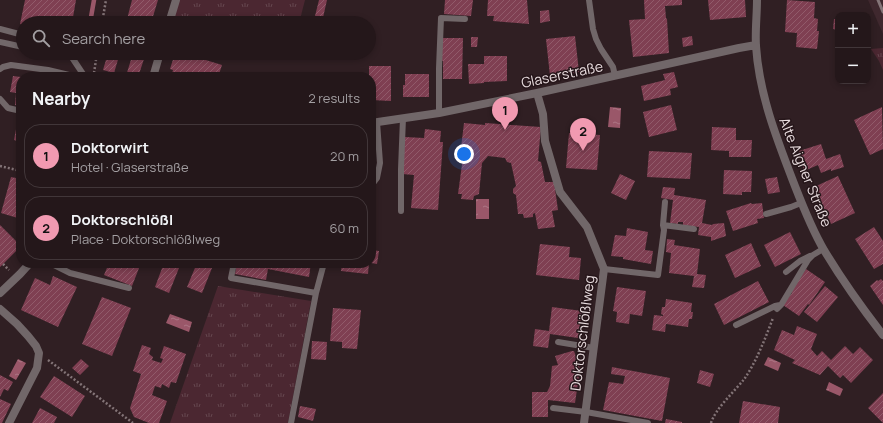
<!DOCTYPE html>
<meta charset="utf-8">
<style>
body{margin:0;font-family:Manrope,sans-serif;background:#2c2023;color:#f1f3f6}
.controls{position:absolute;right:12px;top:12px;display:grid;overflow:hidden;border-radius:8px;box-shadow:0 2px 6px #0003}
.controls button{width:36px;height:36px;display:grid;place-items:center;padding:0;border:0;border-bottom:1px solid #413639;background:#24171a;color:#f1f3f6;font:20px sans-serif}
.you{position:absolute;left:464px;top:154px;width:14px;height:14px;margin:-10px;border:3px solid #fff;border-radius:50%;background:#1a73e8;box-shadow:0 0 0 6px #1a73e833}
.badge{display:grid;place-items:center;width:26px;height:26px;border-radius:50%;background:#f19ab1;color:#111;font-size:13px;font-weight:700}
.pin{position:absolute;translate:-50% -33px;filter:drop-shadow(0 1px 2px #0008)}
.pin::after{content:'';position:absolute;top:21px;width:14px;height:12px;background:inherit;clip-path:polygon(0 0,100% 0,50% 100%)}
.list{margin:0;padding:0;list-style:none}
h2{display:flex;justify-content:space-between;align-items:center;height:52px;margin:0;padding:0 16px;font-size:17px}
h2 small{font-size:13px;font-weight:400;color:#a39fa2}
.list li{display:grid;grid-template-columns:26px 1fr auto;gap:12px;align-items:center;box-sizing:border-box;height:64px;margin:0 8px 8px;padding:0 8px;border:1px solid #413639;border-radius:16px}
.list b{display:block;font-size:15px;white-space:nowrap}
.list p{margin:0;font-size:13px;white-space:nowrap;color:#a39fa2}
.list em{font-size:13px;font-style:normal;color:#a39fa2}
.icon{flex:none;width:22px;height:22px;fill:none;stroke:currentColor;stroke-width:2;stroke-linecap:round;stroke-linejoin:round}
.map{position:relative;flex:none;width:883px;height:423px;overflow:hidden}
.search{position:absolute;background:#24171a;box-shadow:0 2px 6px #0003;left:16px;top:16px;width:360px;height:44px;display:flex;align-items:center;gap:10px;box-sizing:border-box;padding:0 14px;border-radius:22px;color:#a39fa2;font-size:15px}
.panel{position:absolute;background:#24171a;box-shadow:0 2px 6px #0003;left:16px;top:72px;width:360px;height:196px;border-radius:16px}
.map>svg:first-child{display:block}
.built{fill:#3f282e}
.grass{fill:url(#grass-tufts)}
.water{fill:url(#water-ripples)}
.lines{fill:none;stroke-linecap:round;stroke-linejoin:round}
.stream{stroke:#9a5769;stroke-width:4.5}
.building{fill:url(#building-hatch)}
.path{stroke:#837477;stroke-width:2.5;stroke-dasharray:2 2;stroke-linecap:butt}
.lane{stroke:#716769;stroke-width:6}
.street{stroke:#716769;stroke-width:8}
.rail{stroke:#847578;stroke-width:3}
.labels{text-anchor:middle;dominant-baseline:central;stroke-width:3;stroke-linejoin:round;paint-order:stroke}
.street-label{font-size:14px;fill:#e8dcde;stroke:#26161a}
</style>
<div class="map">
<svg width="883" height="423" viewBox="0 0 883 423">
<defs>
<pattern id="grass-tufts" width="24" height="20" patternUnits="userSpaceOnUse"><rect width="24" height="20" fill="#4b2731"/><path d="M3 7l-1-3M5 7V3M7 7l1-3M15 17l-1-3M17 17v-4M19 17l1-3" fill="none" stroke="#65464e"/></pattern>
<pattern id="water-ripples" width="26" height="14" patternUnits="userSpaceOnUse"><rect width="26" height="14" fill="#9a5769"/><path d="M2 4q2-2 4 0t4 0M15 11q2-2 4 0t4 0" fill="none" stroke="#ad7685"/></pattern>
<pattern id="building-hatch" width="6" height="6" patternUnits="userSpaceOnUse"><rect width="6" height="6" fill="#7f3f52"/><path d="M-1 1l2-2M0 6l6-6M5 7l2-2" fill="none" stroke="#915a6a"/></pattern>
</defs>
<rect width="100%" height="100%" fill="#301f23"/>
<!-- built -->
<path class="built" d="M868,0H883V34Z"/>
<!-- grass -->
<path class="grass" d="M178,0H305L299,23H181L172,21Z
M883,48V70L879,61L871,49Z
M218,286L311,301L288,423H170Z"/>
<!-- water -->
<path class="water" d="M610,107L621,108L620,128L608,127Z
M476,199H489V219H476Z
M170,314L192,322L189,332L166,323Z
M768,357L781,363L778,371L764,365Z
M18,359L26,363L16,380L9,376Z
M829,382L843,389L840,396L826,390Z"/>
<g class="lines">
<!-- stream -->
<path class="stream" d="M90,23L94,0"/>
</g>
<!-- building -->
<path class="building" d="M25,0H76L72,23H55L40,21L41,17L38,16L37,23H23V25L20,24Z
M132,0H158L151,23H126Z
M319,0H327L322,22L314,20Z
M445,0H473L471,16L444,14Z
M488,0H527L529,24L493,21L494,16H487Z
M644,0H682V5L665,6L666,18L667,19L669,53L633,57L629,20L645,19Z
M708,0H745L746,17L710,20Z
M787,0L815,2L814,18L818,19L817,31H819L817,49L796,47L797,33L785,32Z
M549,10L550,21L540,23V11Z
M834,19H838V30L833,29Z
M575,36L579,72L550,76L546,39Z
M692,36L693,45L683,47L682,38Z
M471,37H478L477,47H471Z
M442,38H463L462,79H443V61H441Z
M108,53H120L114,73L103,70Z
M133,53L145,56L138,77L126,76Z
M175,53L196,58V57L222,65L218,77H171L173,70L170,69Z
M484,56H507V81L484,82V83L469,84L468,64H484Z
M369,66H391V101L371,100V77H369Z
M674,72L678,87L670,89L671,95L644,101L641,86L665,80L663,74Z
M405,74H429V97H403V85H405Z
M13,76L21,77V107L15,105L16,93L10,92Z
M671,105L677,130L649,137L643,112Z
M882,107L883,149L870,155L854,120Z
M464,123L485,125V123L541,127L538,161L541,162L545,182H554L558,210L552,211L555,227L538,229L535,213L533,214V217L524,218L523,214H518L516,195L513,193V189L516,186L511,163L507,162L505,158L488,156L482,163L479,194L474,196L473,200L461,199L462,194H458L463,157L460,156Z
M17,124L21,125V142L14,140Z
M712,127L736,128V140H752L751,157H729V151L711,150Z
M425,129L441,131L440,142H443L438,210L411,208L414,175L402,174L405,137L424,138Z
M569,133L600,135L597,170L566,168Z
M821,144L826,159L840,154L844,167L831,171V169L821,173L818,165L804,171L799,151Z
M649,151L692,153L690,179L647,177Z
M724,170L752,171L751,192H742V195L723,194Z
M620,174L635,181L626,200L611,193Z
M838,176L855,213L831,224L814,187Z
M11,177L21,179V219L1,213Z
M777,177L780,192L768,194L765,179Z
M663,187L675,188L674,195L706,200L702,223L712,225L713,224L724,223L726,236L711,241V237L698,235L699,227L683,225V222H678V224L670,223L673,200L661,198Z
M751,203L752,204L762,203L764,218L757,219L758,223L733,231L726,211Z
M0,225L21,246L0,267Z
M874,227L883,241V264L874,269L855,239Z
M627,228L648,232L645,250L653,251L651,264L623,259V257L611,256L615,235L626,236Z
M790,232L801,254L775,267L764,245Z
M667,239L675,240L674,245L700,249L697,274L706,275L704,288L692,287L694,276L669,273L671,253L666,252Z
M371,240H374L372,250L379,251L377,264L371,263Z
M751,243L761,266L735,278L725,255Z
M540,244L570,247L569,257L581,258L579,280L536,275Z
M109,263H141L132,286L104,275Z
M164,263H181L169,293L155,287Z
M197,263H214L202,293L187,287Z
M237,263H311L309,277L268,269L266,280L235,274Z
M342,263H369L368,274L341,271Z
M806,269L825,282L809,305L808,304L799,316L783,305L792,293L790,291Z
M53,276L77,287L58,327L21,310L35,278L50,285Z
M881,279L883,281V305L870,286L877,280L878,281Z
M758,281L769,302L724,325L714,304Z
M825,286L838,297L817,322L804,312Z
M617,287L646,291L642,316L630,314L629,324L616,322L617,312L613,311Z
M102,297L131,308L112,356L82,344Z
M666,299L692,303L691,312H693L692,319H689L688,327L666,324L665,332L652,330L654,315L663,316V315L661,314L662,307H665Z
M552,307L582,311L578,338L550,334L548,348L533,346L535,329L549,331Z
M333,308L361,310L357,349L342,348V342L330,341Z
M797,326L817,334L811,349L817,356L822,351L831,360L845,346L853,354L860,347L873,360L851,383L843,375L840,378L828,366L820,375L792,363L795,360L774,350L782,330L794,335Z
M312,341L327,342L326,360L311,359Z
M142,345L151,348L149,354L153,357L152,360L161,363L163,359L160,358L164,346L186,354L176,383L171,382L169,388L162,384L161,388L155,386L152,395L167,401L159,423H149L134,417L130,408L141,374L133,371Z
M572,351H574L580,369L575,403L548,400V417H532V392H547L550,386L552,366L558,365L555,356Z
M81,359L89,366L80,375L72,368Z
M612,367L670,378L662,421L603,410L609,382L623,384L625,376L611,374Z
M700,370L714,374L710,387L697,383Z
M0,375L13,382L8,391L4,389L0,397Z
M54,376L85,396L72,417L40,397Z
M883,393V423L868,408Z
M0,399L11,404L2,423H0Z
M743,401L780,407L778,423H739Z
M300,406L316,409L313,421L298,417Z
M40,408L57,417L54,423H32Z
M666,419L682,422V423H665Z"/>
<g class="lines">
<!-- path -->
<path class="path" d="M102,23L106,0
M94,73L97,53
M0,166L21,171
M3,264L9,270
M48,360L133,423
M711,423C715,409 735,391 745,378C757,360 765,339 773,318"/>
<!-- lane -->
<path class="lane" d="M589,0L593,29L596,39L601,49L613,67L615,76
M0,29L23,35
M0,42L23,47
M57,53L71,56L85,77
M0,69L3,67L11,65L48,70L69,75L73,77
M0,99L8,108L21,111
M439,113V68L441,18L465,19
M371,186L377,178L380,163L377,122
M401,211V169L403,118
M766,214L791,207L801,203
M663,225L665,202
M51,263L54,265L70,273L129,288
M234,263L231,278L316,293L324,263
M604,269L658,275L664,230L663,225L694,229
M786,272L800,261L810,256
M777,309L781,305L808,260L813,255L823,249
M736,325L775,306L780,305
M558,342L594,348
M553,408L586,412L648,423
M291,423L316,293"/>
<!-- street -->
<path class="street" d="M757,0C757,15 755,31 756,46C759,93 776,137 793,181C802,204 811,228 824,250C842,280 862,308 883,335
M169,23L176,0
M153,77L160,53
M537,93L543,114L545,141L560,192L587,227L604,269L584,423
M371,123L439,113L537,93L739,48L756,45
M0,293L20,274L30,263
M0,309L17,324L28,336L36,346L39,353L37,368L9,423"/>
<!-- rail -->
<path class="rail" d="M878,0L883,12"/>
</g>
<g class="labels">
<!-- street labels -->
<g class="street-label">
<text transform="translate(562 74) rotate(-12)">Glaserstraße</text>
<text transform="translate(806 172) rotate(68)">Alte Aigner Straße</text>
<text transform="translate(582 333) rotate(-83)">Doktorschlößlweg</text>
</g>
</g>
</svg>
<div class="controls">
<button>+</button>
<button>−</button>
</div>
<div class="you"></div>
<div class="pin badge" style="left:505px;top:130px">1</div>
<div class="pin badge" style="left:583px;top:151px">2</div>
<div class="search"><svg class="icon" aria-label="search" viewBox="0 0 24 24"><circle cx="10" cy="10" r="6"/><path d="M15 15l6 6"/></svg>Search here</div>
<section class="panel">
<h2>Nearby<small>2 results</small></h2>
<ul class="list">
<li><span class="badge">1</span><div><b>Doktorwirt</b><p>Hotel · Glaserstraße</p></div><em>20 m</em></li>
<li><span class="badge">2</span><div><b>Doktorschlößl</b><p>Place · Doktorschlößlweg</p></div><em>60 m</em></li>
</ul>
</section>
</div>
